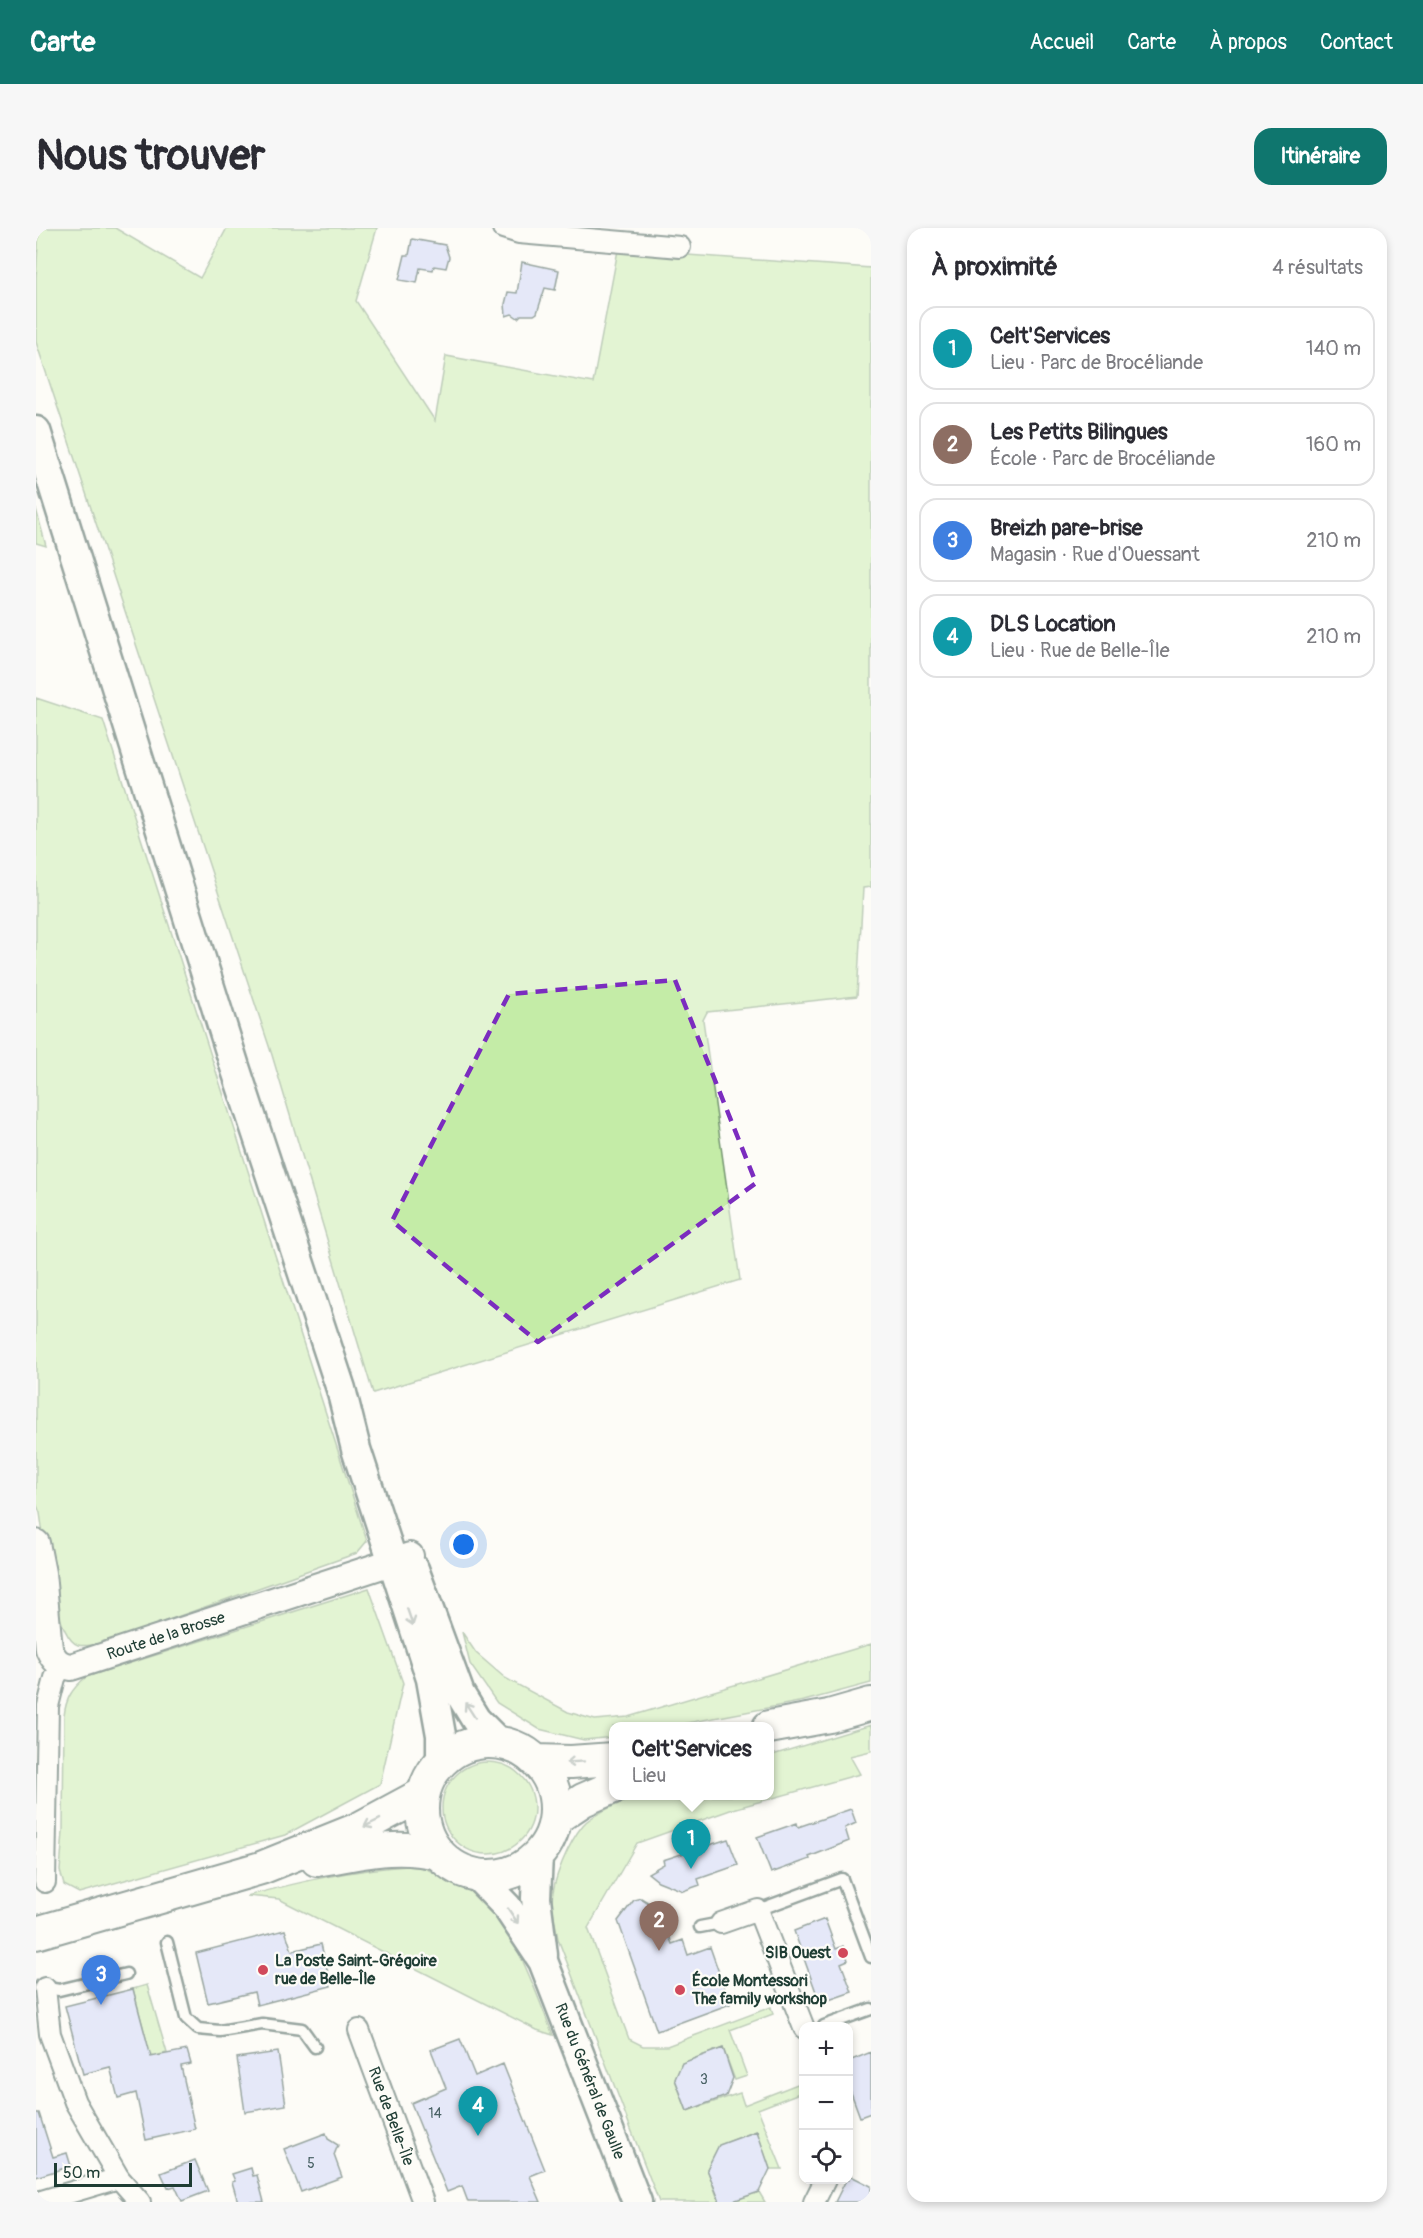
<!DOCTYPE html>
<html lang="fr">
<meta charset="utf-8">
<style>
body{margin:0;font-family:Pangolin,sans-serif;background:#f7f7f7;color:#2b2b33}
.controls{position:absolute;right:18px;bottom:18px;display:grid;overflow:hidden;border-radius:12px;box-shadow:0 3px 9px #0003}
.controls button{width:54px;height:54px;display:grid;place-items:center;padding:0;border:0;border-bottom:2px solid #e1e1e2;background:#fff;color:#2b2b33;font:30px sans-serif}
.scale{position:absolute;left:18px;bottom:15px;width:138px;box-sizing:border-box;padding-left:6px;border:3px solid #1f3d34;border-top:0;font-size:16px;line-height:21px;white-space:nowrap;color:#1f3d34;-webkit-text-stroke:4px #fdfcf7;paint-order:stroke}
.you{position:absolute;left:428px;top:1317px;width:21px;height:21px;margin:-15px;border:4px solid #fff;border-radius:50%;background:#1a73e8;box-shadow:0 0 0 9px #1a73e833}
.badge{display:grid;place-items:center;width:39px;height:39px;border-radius:50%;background:#0f766e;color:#fff;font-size:20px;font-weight:700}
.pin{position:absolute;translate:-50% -50px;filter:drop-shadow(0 2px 3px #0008)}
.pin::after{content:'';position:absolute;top:32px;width:21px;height:18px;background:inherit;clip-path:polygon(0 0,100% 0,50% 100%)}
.popup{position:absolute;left:573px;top:1494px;width:165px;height:78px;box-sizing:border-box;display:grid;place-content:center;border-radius:12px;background:#fff;filter:drop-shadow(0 2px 4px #0005);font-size:20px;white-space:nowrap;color:#7c7c81}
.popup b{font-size:22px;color:#2b2b33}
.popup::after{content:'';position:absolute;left:50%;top:100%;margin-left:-12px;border:12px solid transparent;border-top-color:#fff}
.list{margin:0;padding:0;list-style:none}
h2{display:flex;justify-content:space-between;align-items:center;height:78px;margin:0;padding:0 24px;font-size:26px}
h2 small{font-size:20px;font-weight:400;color:#7c7c81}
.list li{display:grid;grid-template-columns:39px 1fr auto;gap:18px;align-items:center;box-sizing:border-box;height:84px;margin:0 12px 12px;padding:0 12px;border:2px solid #e1e1e2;border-radius:18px}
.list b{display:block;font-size:22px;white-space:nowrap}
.list p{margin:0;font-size:20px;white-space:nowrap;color:#7c7c81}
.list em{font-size:20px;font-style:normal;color:#7c7c81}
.icon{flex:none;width:33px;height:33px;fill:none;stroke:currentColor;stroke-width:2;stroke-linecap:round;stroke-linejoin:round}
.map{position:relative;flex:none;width:835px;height:1974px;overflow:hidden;border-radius:18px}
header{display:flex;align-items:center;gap:36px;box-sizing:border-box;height:84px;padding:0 30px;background:#0f766e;color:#fff}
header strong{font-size:28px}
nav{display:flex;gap:33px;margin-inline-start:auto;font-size:21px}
.intro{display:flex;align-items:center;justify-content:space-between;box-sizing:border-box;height:144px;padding:0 36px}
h1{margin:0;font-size:42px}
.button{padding:15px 27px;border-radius:18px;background:#0f766e;color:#fff;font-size:21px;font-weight:700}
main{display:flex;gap:36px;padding:0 36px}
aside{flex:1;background:#fff;border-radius:18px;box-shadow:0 3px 9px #0003}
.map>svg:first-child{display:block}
.green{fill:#c4eca7;stroke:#72946e;stroke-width:1.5}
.building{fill:#c8d1f9;stroke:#1f3d34;stroke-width:1.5}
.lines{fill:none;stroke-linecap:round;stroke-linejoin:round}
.service-casing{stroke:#1f3d34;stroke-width:15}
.minor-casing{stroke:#1f3d34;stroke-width:24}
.tertiary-casing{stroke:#1f3d34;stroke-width:30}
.secondary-casing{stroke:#1f3d34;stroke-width:33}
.primary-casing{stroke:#1f3d34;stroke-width:36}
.service{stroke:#fdfcf7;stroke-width:10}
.minor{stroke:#fdfcf7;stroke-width:20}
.tertiary{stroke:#fdfcf7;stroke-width:26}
.secondary{stroke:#fdfcf7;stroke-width:28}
.primary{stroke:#fdfcf7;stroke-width:32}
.oneway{stroke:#8e9c96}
.marked{fill:none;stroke:#7b2cbf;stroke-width:4.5;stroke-dasharray:12 8;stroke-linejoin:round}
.poi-dot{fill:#d1495b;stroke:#fdfcf7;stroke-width:2}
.labels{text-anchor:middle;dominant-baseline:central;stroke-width:4.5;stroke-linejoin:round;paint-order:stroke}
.number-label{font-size:14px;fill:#496265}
.street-label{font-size:16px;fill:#1f3d34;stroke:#fdfcf7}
.poi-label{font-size:16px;font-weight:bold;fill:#1f3d34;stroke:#fdfcf7;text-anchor:start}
</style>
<header>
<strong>Carte</strong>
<nav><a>Accueil</a><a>Carte</a><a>À propos</a><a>Contact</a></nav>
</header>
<div class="intro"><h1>Nous trouver</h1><a class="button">Itinéraire</a></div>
<main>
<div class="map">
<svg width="835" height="1974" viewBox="0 0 835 1974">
<rect width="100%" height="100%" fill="#fdfcf7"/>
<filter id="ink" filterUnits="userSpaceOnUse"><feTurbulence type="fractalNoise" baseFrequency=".0167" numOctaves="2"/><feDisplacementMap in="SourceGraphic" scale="12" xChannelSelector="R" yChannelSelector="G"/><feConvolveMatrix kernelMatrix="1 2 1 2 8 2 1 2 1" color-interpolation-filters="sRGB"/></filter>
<g filter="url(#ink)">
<!-- green -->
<path class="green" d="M3,0H79L164,50L191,0H341L320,73L399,193L410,128L557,155L582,22L835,40V659L827,660L821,768L671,784L667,792L704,1052L337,1165L236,827L0,114V51Z
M0,281L10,318L0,315Z
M0,470L67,492L331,1313L321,1325L65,1416C59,1416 48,1419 42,1417C18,1409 8,1310 4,1285L0,1275Z
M333,1360L367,1455L344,1556L249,1607L43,1665L28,1657L24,1643L27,1604L28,1488C30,1470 36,1461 50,1449Z
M426,1404L440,1425L469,1450L532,1484L559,1492L592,1489L835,1416V1455L768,1473L635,1498H577V1509L548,1512L503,1501L461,1475L434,1436Z
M835,1497V1523L814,1528L824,1546L697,1581L601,1615L552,1700L593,1811L607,1818H631L735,1779L737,1786L694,1802L711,1848L699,1852L687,1820L646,1835L639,1852L651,1883L704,1865L708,1877L764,1855L766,1864L722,1881L746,1941H734L720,1903L683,1917L671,1941L683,1974H623L522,1711C520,1699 517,1686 516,1674C516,1653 533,1614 547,1597C556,1586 590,1572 604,1568H733V1528Z
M406 1580a46 46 0 1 1 92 0a46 46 0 1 1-92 0Z
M372,1638L389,1640L443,1668C478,1698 500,1765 517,1807L501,1802L243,1671L211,1668C263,1654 318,1641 372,1638Z
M111,1757L131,1825L68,1840L111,1814L97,1761Z
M723,1964L729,1974H694Z"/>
<!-- building -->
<path class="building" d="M376,11L409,17L413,29L410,40L398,38L397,42L384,40L381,55L363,52L369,27H373Z
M486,34L523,42L519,62L509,60L501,85L498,87H485L482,90L476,86L470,88L469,76L472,64L481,65Z
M815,1581L820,1595L809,1600L813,1613L773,1629L774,1631L735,1645L721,1609L761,1595L762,1599Z
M692,1611L702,1637L662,1651L664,1657L647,1663L622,1653L612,1645L628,1636L627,1632Z
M605,1670L634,1688L629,1696L636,1716L647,1712L652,1727L674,1719L694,1776L621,1803L582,1693L598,1672Z
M789,1691L800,1721L807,1718L812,1732L805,1735L816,1764L784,1775L758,1703Z
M249,1702L256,1723L285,1716L295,1758L221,1777L218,1764L172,1775L160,1725Z
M97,1761L115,1829L151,1822L155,1836L145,1838L159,1901L110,1912L100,1865L82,1870L74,1839L47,1846L29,1778Z
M424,1811L439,1848L467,1836L509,1942L494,1948L505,1974H432L426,1958L411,1964L375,1875L410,1860L395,1822Z
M687,1820L697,1850L690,1868L651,1883L639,1851L646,1835Z
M242,1824L250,1877L209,1884L201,1830Z
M835,1824V1885L824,1889L813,1859V1833Z
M0,1885H3L17,1929L31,1925L35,1938L0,1949Z
M721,1903L734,1941L723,1964L694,1974H684L671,1941L683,1917Z
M290,1905L292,1911L302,1917L298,1927L306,1949L265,1964L248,1921Z
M159,1932L172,1963L146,1973L139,1958L132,1960L125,1945Z
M215,1940L217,1948L221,1947L228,1974H202L196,1954L199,1953L196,1946Z
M813,1947L835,1958V1974H799L810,1952H813Z"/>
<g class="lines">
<defs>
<path id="service" d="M722,1682L806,1651L835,1729
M664,1699L685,1695
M131,1714L150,1790L162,1801L184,1803L226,1796L266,1801L279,1819
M6,1759L23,1762L90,1746
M788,1798L835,1781"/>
<g id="minor">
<path d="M467,0L483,5L644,19"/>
<path d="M9,1654L12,1478L19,1450L26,1437"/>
<path d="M685,1695L722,1682L768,1800"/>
<path d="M9,1760L14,1806L39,1874L83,1950L104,1974"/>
<path id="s1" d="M323,1802L387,1974"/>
<path d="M2,1974L83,1950"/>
<path d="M778,1974L789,1952"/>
</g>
<g id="tertiary">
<path id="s2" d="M0,1315L6,1345L13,1421C18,1432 22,1437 35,1439L374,1328"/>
</g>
<g id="secondary">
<path d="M0,203L199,839L305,1161L320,1221L395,1451L405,1507V1534"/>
<path d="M378,1341L424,1466L440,1492L463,1515"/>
<path d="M502,1627L500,1670L507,1727"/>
<path id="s3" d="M441,1648L471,1679L507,1733L601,1974"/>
</g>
<path id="primary" d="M733,1499L793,1488L835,1476
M386 1581a67 67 0 1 1 134 0a67 67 0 1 1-134 0Z
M500,1533L535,1534L577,1531
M520,1590L547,1572L577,1559
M281,1632C326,1625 356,1615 402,1625
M0,1705L225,1640L322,1601L387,1566"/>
</defs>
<!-- service casing -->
<use href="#service" class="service-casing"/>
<!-- minor casing -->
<use href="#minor" class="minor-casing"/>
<!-- tertiary casing -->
<use href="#tertiary" class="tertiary-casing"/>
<!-- secondary casing -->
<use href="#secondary" class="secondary-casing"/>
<!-- primary casing -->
<use href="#primary" class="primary-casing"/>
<!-- service -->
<use href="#service" class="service"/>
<!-- minor -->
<use href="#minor" class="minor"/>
<!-- tertiary -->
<use href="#tertiary" class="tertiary"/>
<!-- secondary -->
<use href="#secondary" class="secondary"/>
<!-- primary -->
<use href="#primary" class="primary"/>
</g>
<!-- one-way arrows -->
<defs><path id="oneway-shaft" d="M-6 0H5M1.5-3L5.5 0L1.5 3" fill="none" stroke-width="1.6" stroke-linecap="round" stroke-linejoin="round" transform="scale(1.5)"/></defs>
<g class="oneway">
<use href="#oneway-shaft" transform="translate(374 1389) rotate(71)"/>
<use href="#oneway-shaft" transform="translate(434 1482) rotate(-123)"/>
<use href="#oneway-shaft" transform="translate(539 1534) rotate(176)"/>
<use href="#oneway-shaft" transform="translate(336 1595) rotate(154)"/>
<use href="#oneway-shaft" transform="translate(477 1688) rotate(56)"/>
</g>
</g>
<!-- marked area -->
<path d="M0 0H835V1974H0ZM639,752L720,955L502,1114L356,993L473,766Z" fill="#fdfcf7" fill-opacity=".55" fill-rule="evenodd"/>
<path class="marked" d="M639,752L720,955L502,1114L356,993L473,766Z"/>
<!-- markers -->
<g class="poi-dot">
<circle cx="807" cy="1725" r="6"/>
<circle cx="227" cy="1742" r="6"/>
<circle cx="644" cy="1762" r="6"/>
</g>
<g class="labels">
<!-- number labels -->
<g class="number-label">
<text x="668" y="1851">3</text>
<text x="399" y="1885">14</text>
<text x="275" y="1935">5</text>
</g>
<!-- street labels -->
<g class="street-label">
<text stroke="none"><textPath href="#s2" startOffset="237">Route de la Brosse</textPath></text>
<text stroke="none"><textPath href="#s3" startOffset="237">Rue du Général de Gaulle</textPath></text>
<text stroke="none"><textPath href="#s1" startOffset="92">Rue de Belle-Île</textPath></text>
</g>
<!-- poi labels -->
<g class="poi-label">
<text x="795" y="1725" text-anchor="end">SIB Ouest</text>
<text x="239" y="1733">La Poste Saint-Grégoire<tspan x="239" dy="18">rue de Belle-Île</tspan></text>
<text x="656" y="1753">École Montessori<tspan x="656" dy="18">The family workshop</tspan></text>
</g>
</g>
</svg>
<div class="controls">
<button>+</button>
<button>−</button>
<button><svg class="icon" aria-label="locate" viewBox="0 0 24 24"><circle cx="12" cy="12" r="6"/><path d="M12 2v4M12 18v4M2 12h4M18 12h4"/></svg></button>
</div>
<div class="scale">50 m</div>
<div class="you"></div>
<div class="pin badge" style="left:655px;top:1641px;background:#0f9aa8">1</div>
<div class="popup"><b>Celt'Services</b>Lieu</div>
<div class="pin badge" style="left:623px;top:1723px;background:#8d6e63">2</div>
<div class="pin badge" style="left:65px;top:1777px;background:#3f7fe0">3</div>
<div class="pin badge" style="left:442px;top:1908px;background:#0f9aa8">4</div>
</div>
<aside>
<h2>À proximité<small>4 résultats</small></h2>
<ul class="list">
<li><span class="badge" style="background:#0f9aa8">1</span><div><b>Celt'Services</b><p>Lieu · Parc de Brocéliande</p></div><em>140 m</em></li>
<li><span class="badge" style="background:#8d6e63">2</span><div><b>Les Petits Bilingues</b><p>École · Parc de Brocéliande</p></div><em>160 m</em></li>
<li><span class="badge" style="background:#3f7fe0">3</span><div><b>Breizh pare-brise</b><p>Magasin · Rue d'Ouessant</p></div><em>210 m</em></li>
<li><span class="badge" style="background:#0f9aa8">4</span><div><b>DLS Location</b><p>Lieu · Rue de Belle-Île</p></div><em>210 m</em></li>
</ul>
</aside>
</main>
